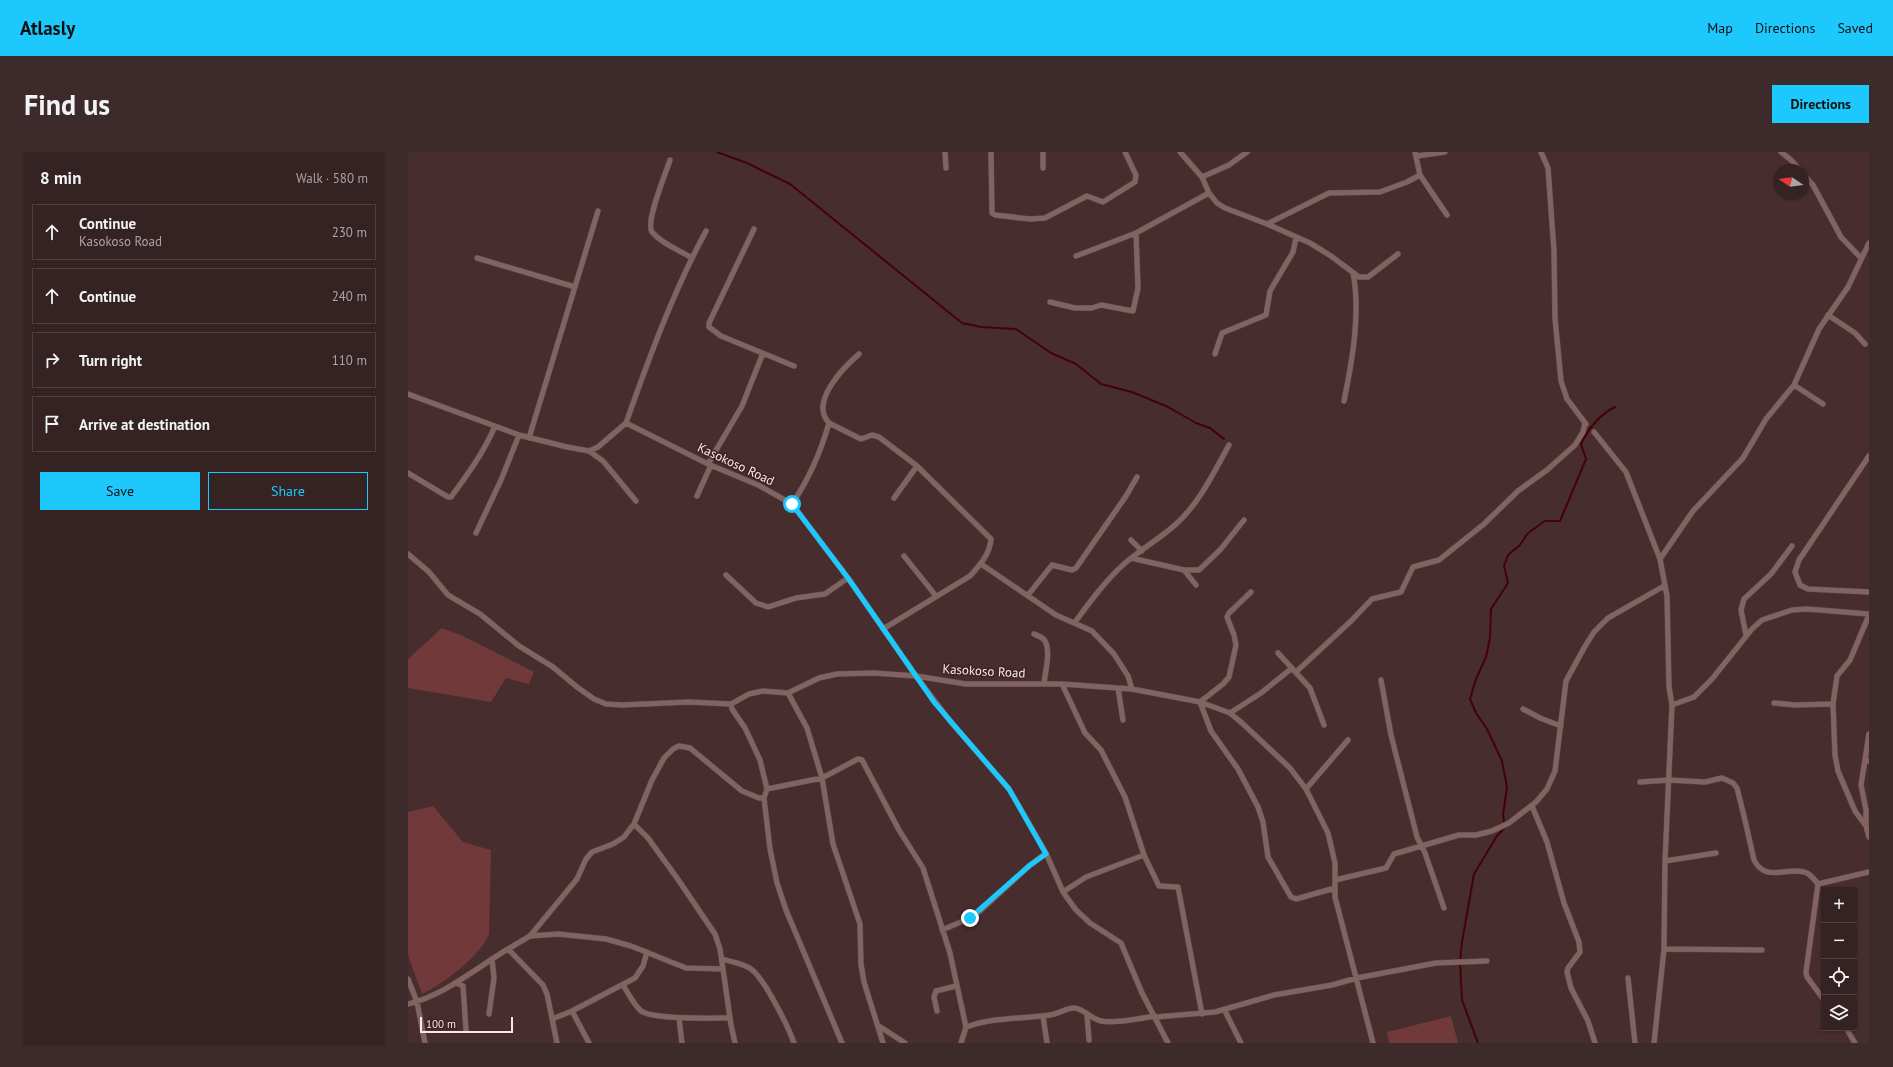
<!DOCTYPE html>
<meta charset="utf-8">
<style>
body{margin:0;font-family:"PT Sans",sans-serif;background:#3d2a2a;color:#f1f3f6}
.controls{position:absolute;right:12px;bottom:12px;display:grid;overflow:hidden;border-radius:0px;box-shadow:0 1px 3px #0004}
.controls button{width:36px;height:36px;display:grid;place-items:center;padding:0;border:0;border-bottom:1px solid #4f3f40;background:#352222;color:#f1f3f6;font:20px sans-serif}
.compass{position:absolute;left:1365px;top:12px;width:36px;height:36px;border-radius:50%;background:#352222;box-shadow:0 1px 3px #0004;rotate:283deg}
.scale{position:absolute;left:12px;bottom:10px;width:93px;box-sizing:border-box;padding-left:4px;border:2px solid #fae8e7;border-top:0;font-size:11px;line-height:14px;white-space:nowrap;color:#fae8e7;-webkit-text-stroke:3px #3d2323;paint-order:stroke}
.stop{position:absolute;width:12px;height:12px;margin:-9px;border:3px solid #1dc9fc;border-radius:50%;background:#fff}
.stop.end{background:#1dc9fc;border-color:#fff;box-shadow:0 1px 4px #0008}
.list{margin:0;padding:0;list-style:none}
h2{display:flex;justify-content:space-between;align-items:center;height:52px;margin:0;padding:0 16px;font-size:17px}
h2 small{font-size:13px;font-weight:400;color:#aaa4a5}
.list li{display:grid;grid-template-columns:26px 1fr auto;gap:12px;align-items:center;box-sizing:border-box;height:56px;margin:0 8px 8px;padding:0 8px;border:1px solid #4f3f40;border-radius:0px}
.list b{display:block;font-size:15px;white-space:nowrap}
.list p{margin:0;font-size:13px;white-space:nowrap;color:#aaa4a5}
.list em{font-size:13px;font-style:normal;color:#aaa4a5}
.actions{display:flex;gap:8px;padding:12px 16px}
.actions a{flex:1;padding:9px 0;border:1px solid #1dc9fc;border-radius:0px;text-align:center;font-size:14px;color:#1dc9fc}
.actions .main{background:#1dc9fc;color:#111}
.icon{flex:none;width:22px;height:22px;fill:none;stroke:currentColor;stroke-width:2;stroke-linecap:round;stroke-linejoin:round}
.map{position:relative;flex:none;width:1461px;height:891px;overflow:hidden;border-radius:0px}
header{display:flex;align-items:center;gap:24px;box-sizing:border-box;height:56px;padding:0 20px;background:#1dc9fc;color:#111}
header strong{font-size:19px}
nav{display:flex;gap:22px;margin-inline-start:auto;font-size:14px}
.intro{display:flex;align-items:center;justify-content:space-between;box-sizing:border-box;height:96px;padding:0 24px}
h1{margin:0;font-size:28px}
.button{padding:10px 18px;border-radius:0px;background:#1dc9fc;color:#111;font-size:14px;font-weight:700}
main{display:flex;gap:24px;padding:0 24px}
aside{flex:1;background:#352222;border-radius:0px;box-shadow:0 1px 3px #0004}
.map>svg:first-child{display:block}
.green{fill:#713939}
.lines{fill:none;stroke-linecap:round;stroke-linejoin:round}
.stream{stroke:#45010b;stroke-width:2}
.street-casing{stroke:#624c4c;stroke-width:6}
.street{stroke:#816362;stroke-width:5}
.route{stroke:#1dc9fc;stroke-width:5}
.labels{text-anchor:middle;dominant-baseline:central;stroke-width:3;stroke-linejoin:round;paint-order:stroke}
.street-label{font-size:13px;fill:#fae8e7;stroke:#3d2323}
</style>
<header>
<strong>Atlasly</strong>
<nav><a>Map</a><a>Directions</a><a>Saved</a></nav>
</header>
<div class="intro"><h1>Find us</h1><a class="button">Directions</a></div>
<main>
<aside>
<h2>8 min<small>Walk · 580 m</small></h2>
<ul class="list">
<li><svg class="icon" aria-label="ahead" viewBox="0 0 24 24"><path d="M12 20V5M6 11l6-6 6 6"/></svg><div><b>Continue</b><p>Kasokoso Road</p></div><em>230 m</em></li>
<li><svg class="icon" aria-label="ahead" viewBox="0 0 24 24"><path d="M12 20V5M6 11l6-6 6 6"/></svg><div><b>Continue</b></div><em>240 m</em></li>
<li><svg class="icon" aria-label="right" viewBox="0 0 24 24"><path d="M7 20v-9h11M14 6l5 5-5 5"/></svg><div><b>Turn right</b></div><em>110 m</em></li>
<li><svg class="icon" aria-label="arrive" viewBox="0 0 24 24"><path d="M6 21V4h12l-3 4 3 4H6"/></svg><div><b>Arrive at destination</b></div></li>
</ul>
<div class="actions"><a class="main">Save</a><a>Share</a></div>
</aside>
<div class="map">
<svg width="1461" height="891" viewBox="0 0 1461 891">
<rect width="100%" height="100%" fill="#472d2d"/>
<!-- green -->
<path class="green" d="M34,476L55,484L126,520L121,532L98,526L83,550L0,536V507Z
M25,654L55,690L83,698L81,782C73,804 35,832 14,842L0,803V660Z
M1043,864L1050,891H981L979,880Z"/>
<g class="lines">
<!-- stream -->
<path class="stream" d="M309,0L339,11L382,32L554,171L573,175L608,177L643,201L668,212L693,232L724,240L760,255L788,271L802,276L816,287
M1070,891L1054,848L1052,810L1054,790L1066,722L1089,684L1097,675L1095,663L1099,635L1094,609L1079,577L1068,561L1062,547L1068,527L1078,505L1082,486L1083,457L1100,431L1096,414L1100,403L1112,393L1120,381L1137,369H1152L1178,307L1173,292C1180,277 1192,262 1207,255"/>
<defs>
<path id="street" d="M537,0L538,16
M583,0L584,61L587,63L622,67L637,66L679,44L695,50L727,30L728,23L717,0
M772,0L794,25L801,41L809,51L817,56L859,72L902,91L923,104L951,125H960L990,102
M1007,0L1012,23L1039,63
M1133,0L1140,16L1146,99L1147,166L1153,229L1159,247L1178,272
M1373,0L1383,8L1392,18
M1009,4L1037,0
M262,8C258,21 237,70 244,80C254,92 271,98 284,106
M635,16V0
M1395,22L1405,33L1433,85L1453,106
M794,25L821,13L839,0
M859,72L921,41L972,40L999,30L1012,23
M346,77L301,171V175L313,184L386,214
M668,104L728,81L801,41
M69,106L167,135
M642,150L667,156H684L693,153L725,159L730,136L728,81
M1420,163L1447,181L1457,192
M807,202L814,181L858,163L862,139L885,100L888,86
M1386,233L1415,252
M0,242L111,283L159,295L181,299L190,295L218,271L300,312L350,333L384,352L440,426L508,524L558,532H654L724,537L792,550L822,561L834,571L882,616L898,637L920,681L927,711V745L965,891
M936,249C944,210 953,160 945,121
M218,271C241,206 265,140 298,79
M421,271L453,287L464,283L471,285L509,314L583,387C582,402 572,413 562,424L475,477
M1186,280L1218,320L1252,407L1259,444L1261,535L1264,553L1286,545L1304,527L1344,477L1354,468L1384,458L1399,457L1461,462
M121,286L190,59
M181,299L195,309L228,349
M1461,304L1391,408L1387,420L1392,433L1400,437L1461,440
M300,312L334,254L355,201
M0,321L40,345H43C60,322 76,300 87,274
M289,344L303,313
M486,346L509,314
M384,352C401,327 413,299 421,271C401,250 436,215 451,202
M68,381L93,328L111,283
M723,388L734,399
M0,402L21,420L40,443L72,462L111,494L145,515L169,535L186,547L198,552L214,553L281,550L323,552L341,542L355,539L380,541L411,526L429,522L466,521L508,524L542,569L601,637L638,701L655,740L668,758L682,771L713,791L734,841L760,891
M496,404L528,444
M723,406L776,418H791L812,398L836,368
M1252,407L1285,359L1335,306L1358,267L1386,233L1411,177L1440,135L1461,91
M573,412L648,463L684,479L706,502L720,524L724,537
M776,418L788,433
M318,423L348,451L360,455L388,446L417,442L440,426
M843,440L821,461L819,465L826,483L828,493L821,525L815,532L792,550L803,579L830,617L850,655L855,670L860,705L883,745L888,747L927,736
M620,443L644,413L664,418L668,416L718,344L729,325
M667,470C682,450 697,429 716,412C732,398 751,387 767,373C791,352 806,320 821,293
M626,482C630,484 635,485 637,489C643,500 637,520 636,532
M1338,483L1333,458L1336,447L1363,422L1384,394
M870,501L902,536L916,573
M888,520L943,469L964,447L993,440L1005,415L1031,408L1076,372L1110,339L1139,318L1167,293L1175,280L1177,271
M973,528L983,583L1009,685L1017,701L1036,756
M654,532L677,581L693,598L717,645L736,703
M710,536L715,568
M380,541L399,576L414,626L425,692L452,772L453,812L456,830L475,891
M1366,551L1387,553L1425,552
M323,552L324,557L337,576L352,608L359,637L356,646L362,697L369,731L378,758L434,891
M1115,557L1132,566L1153,574
M822,561L853,541L884,516
M1461,582L1457,608L1461,609
M1457,608L1453,633L1458,658V674L1461,685
M1232,630L1261,628L1297,630L1314,626L1325,631L1329,636L1336,664L1346,708C1358,732 1381,713 1399,721C1404,724 1407,728 1410,732L1461,720
M359,637L414,626L450,607L454,608L491,678L515,716L542,801L558,875
M898,637L940,588
M1124,654L1139,690L1156,751L1171,790L1172,800L1160,816L1159,820L1163,836L1180,869L1187,891
M226,672L240,686L269,726L307,782L312,797L315,817
M1458,674L1447,659L1430,619L1427,603L1425,552L1429,524L1442,508L1461,463
M1257,709L1308,701
M927,728L978,716L986,702L1051,683H1068L1084,679L1101,671L1128,650L1139,637L1147,619L1158,529L1176,496L1186,480L1200,466L1256,434
M1410,732L1398,820L1399,825L1416,848
M655,740L678,725L736,703L751,734L770,735L794,862
M534,778L562,766L572,759L621,714L638,701
M122,784L150,782L198,787L223,794L278,816L315,817L323,873L327,891
M100,797L122,784L169,727L178,707L184,700L205,692L216,685L226,672L244,628L256,606L265,597L271,594L282,596L334,639L351,646H356
M1256,797L1354,798
M314,807C323,810 334,811 343,817C356,826 380,874 386,891
M1220,826L1227,891
M0,827L9,850L17,891
M48,831L55,834L58,878
M215,833C220,841 226,853 233,859C246,868 305,866 322,866
M0,852C37,843 68,816 100,797L135,833L139,842L149,891
M164,859L181,891
M529,859L526,845L528,839L548,834
M817,859L833,891
M81,862L86,826L84,807
M679,863L681,888
M635,864L639,891
M748,865L807,860L866,843L924,833L949,826L1028,811L1079,809
M271,866L274,891
M144,867L164,859L227,826L235,814L239,800
M471,874L497,891
M1438,876L1447,891
M553,891L558,875C586,865 613,867 642,863C650,862 658,856 666,856C675,856 683,867 693,869C705,872 735,866 747,864
M1246,891L1256,797L1257,709L1264,553"/>
</defs>
<!-- street casing -->
<use href="#street" class="street-casing"/>
<!-- street -->
<use href="#street" class="street"/>
</g>
<g class="lines">
<!-- route -->
<path class="route" d="M384,352L440,426L526,550L601,637L638,702L621,714L562,766"/>
</g>
<g class="labels">
<!-- street labels -->
<g class="street-label">
<text transform="translate(328 312) rotate(25)">Kasokoso Road</text>
<text transform="translate(576 519) rotate(3)">Kasokoso Road</text>
</g>
</g>
</svg>
<div class="controls">
<button>+</button>
<button>−</button>
<button><svg class="icon" aria-label="locate" viewBox="0 0 24 24"><circle cx="12" cy="12" r="6"/><path d="M12 2v4M12 18v4M2 12h4M18 12h4"/></svg></button>
<button><svg class="icon" aria-label="layers" viewBox="0 0 24 24"><path d="M12 4l9 5-9 5-9-5zM3 14l9 5 9-5"/></svg></button>
</div>
<svg class="compass" viewBox="-18 -18 36 36"><path d="M0-13l5 13h-10z" fill="#e53935"/><path d="M0 13l5-13h-10z" fill="#aaa4a5"/></svg>
<div class="scale">100 m</div>
<div class="stop" style="left:384px;top:352px"></div>
<div class="stop end" style="left:562px;top:766px"></div>
</div>
</main>
